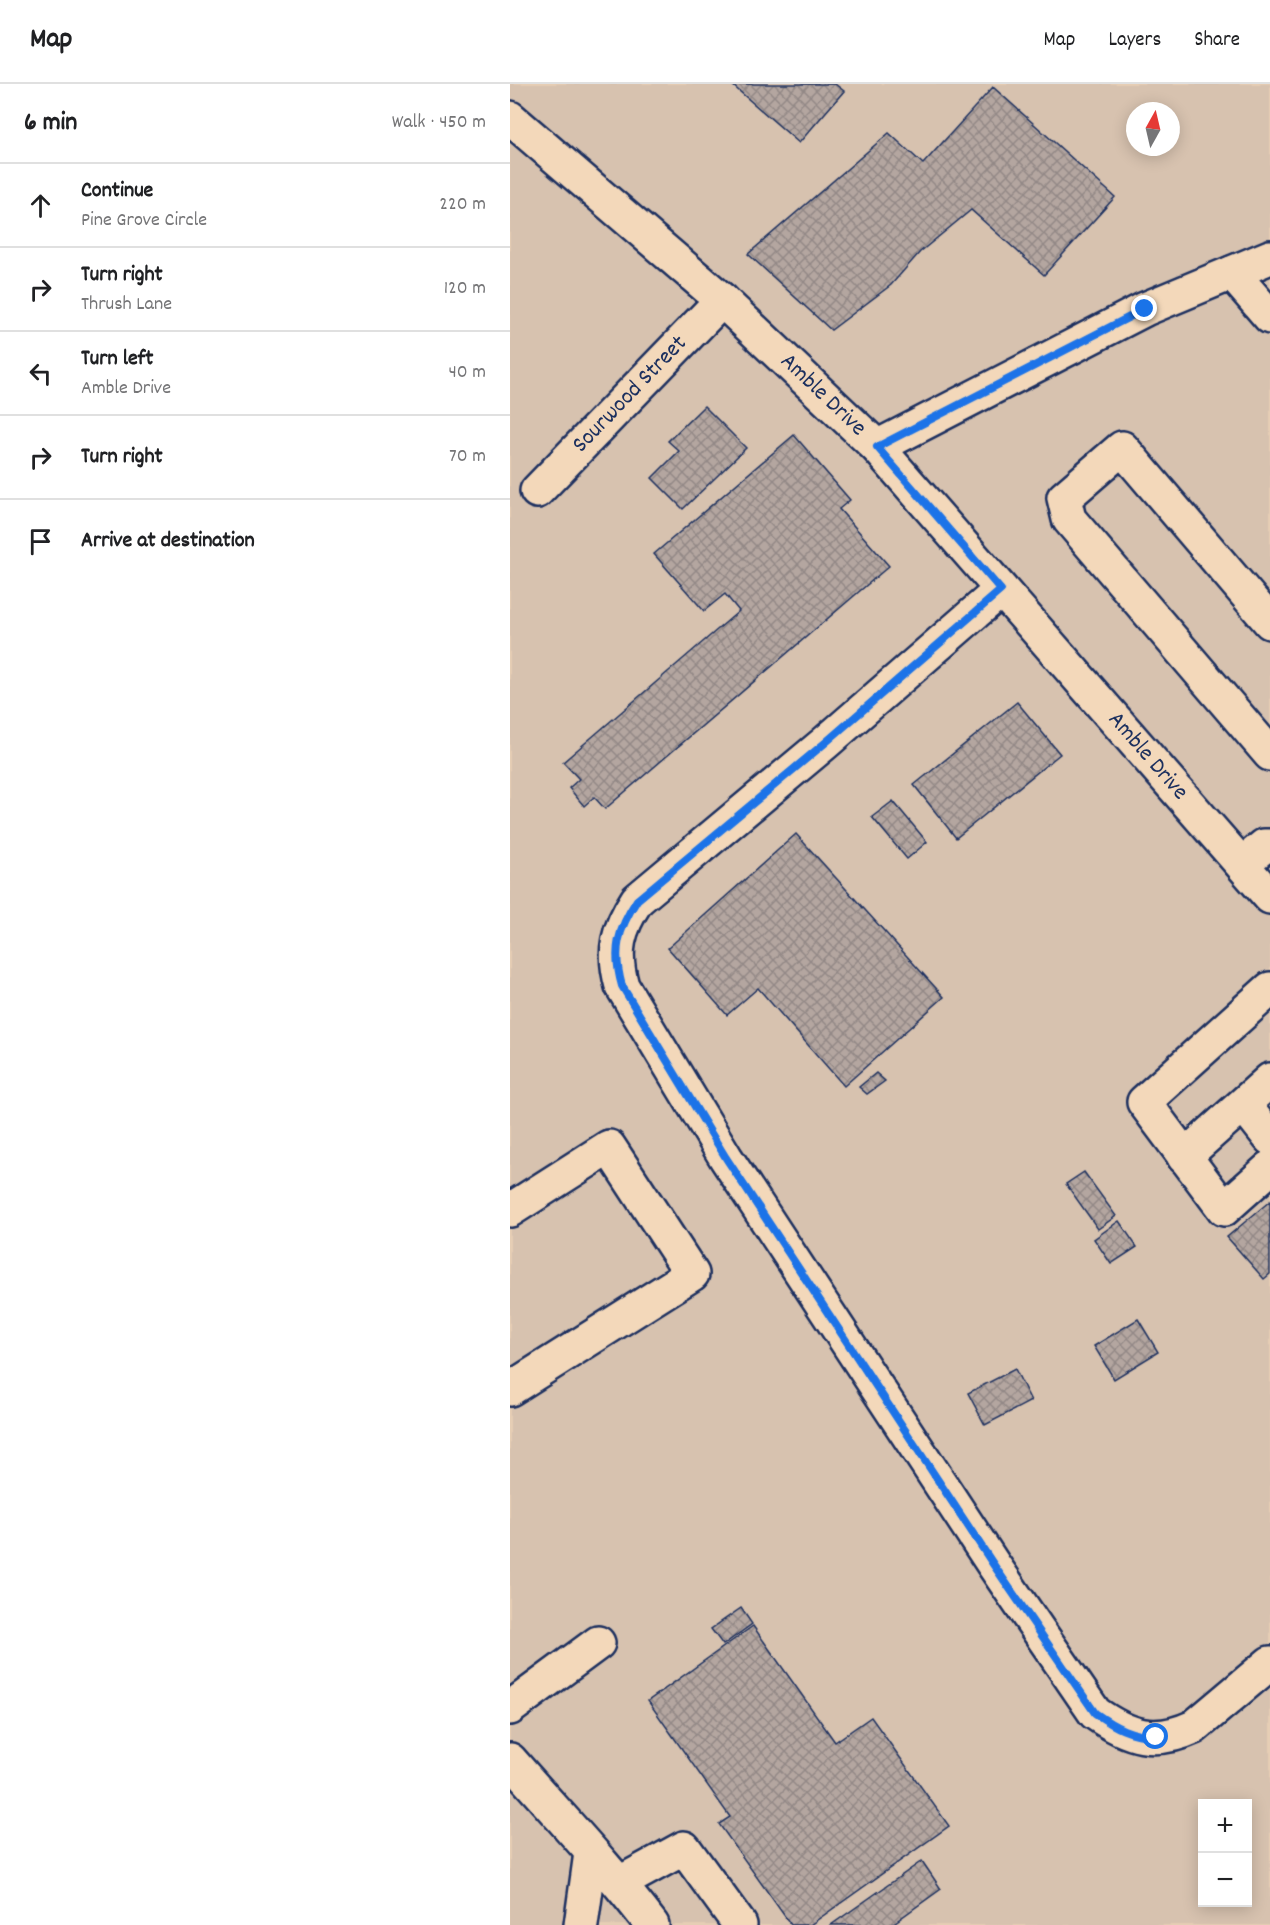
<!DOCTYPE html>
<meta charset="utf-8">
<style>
body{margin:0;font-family:Dekko,sans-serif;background:#f2f2f2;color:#202124}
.controls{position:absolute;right:18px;bottom:18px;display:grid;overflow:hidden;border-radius:0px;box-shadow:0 3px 15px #0003}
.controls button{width:54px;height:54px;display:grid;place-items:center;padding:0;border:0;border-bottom:2px solid #e0e0e0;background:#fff;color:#202124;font:30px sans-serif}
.compass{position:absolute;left:616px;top:18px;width:54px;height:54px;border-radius:50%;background:#fff;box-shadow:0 3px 15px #0003;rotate:8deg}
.stop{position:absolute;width:18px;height:18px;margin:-14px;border:4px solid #1a73e8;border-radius:50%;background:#fff}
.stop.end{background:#1a73e8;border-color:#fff;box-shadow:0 2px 6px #0008}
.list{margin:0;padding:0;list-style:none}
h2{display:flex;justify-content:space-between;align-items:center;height:78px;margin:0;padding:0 24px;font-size:26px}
h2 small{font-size:20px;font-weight:400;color:#757577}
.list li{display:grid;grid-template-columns:39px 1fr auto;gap:18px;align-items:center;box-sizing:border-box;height:84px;padding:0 24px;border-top:2px solid #e0e0e0}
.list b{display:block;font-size:22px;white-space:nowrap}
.list p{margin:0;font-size:20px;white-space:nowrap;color:#757577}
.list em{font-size:20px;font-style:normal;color:#757577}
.icon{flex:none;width:33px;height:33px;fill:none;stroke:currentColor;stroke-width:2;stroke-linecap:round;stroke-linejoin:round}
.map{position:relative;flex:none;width:760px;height:1841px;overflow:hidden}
header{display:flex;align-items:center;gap:36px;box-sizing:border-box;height:84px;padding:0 30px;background:#fff;border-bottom:2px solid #e0e0e0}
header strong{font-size:28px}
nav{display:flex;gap:33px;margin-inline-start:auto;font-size:21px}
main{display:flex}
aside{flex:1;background:#fff}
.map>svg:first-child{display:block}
.built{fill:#d7c2af;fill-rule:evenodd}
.building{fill:url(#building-cross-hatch);stroke:#1b2f5e;stroke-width:1.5}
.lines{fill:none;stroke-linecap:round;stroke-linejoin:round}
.minor-casing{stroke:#1b2f5e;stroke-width:38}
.minor{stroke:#f3d8ba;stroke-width:33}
.route{stroke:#1a73e8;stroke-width:8}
.labels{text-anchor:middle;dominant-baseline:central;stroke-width:4.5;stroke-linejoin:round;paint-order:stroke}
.street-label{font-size:24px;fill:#1b2f5e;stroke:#f3d8ba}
</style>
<header>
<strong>Map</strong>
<nav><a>Map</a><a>Layers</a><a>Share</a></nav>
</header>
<main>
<aside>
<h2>6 min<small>Walk · 450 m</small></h2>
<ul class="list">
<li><svg class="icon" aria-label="ahead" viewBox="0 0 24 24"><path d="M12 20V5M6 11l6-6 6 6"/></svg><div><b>Continue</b><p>Pine Grove Circle</p></div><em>220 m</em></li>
<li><svg class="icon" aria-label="right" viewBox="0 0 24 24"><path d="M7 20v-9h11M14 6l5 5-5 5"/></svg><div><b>Turn right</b><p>Thrush Lane</p></div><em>120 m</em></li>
<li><svg class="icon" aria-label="left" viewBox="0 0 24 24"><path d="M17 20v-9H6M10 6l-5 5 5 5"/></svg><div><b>Turn left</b><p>Amble Drive</p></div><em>40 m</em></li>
<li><svg class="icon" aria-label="right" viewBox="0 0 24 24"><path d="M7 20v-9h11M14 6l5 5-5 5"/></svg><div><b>Turn right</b></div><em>70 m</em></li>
<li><svg class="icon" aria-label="arrive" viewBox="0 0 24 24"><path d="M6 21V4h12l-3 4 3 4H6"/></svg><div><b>Arrive at destination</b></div></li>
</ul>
</aside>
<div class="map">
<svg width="760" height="1841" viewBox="0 0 760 1841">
<defs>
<pattern id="building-cross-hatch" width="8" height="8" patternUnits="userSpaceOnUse" patternTransform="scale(1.5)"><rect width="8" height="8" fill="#b4a6a0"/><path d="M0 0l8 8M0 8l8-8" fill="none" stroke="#928886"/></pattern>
</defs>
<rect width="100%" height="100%" fill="#e6ceb5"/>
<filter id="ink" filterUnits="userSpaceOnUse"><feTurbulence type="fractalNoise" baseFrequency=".0167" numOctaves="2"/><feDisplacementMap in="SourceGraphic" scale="12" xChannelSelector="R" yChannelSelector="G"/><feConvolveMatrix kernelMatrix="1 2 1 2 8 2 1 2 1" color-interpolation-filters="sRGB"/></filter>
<g filter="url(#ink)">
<!-- built -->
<path class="built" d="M0,0H760V1841H0ZM625,27H661V63H625ZM692,1720H738V1818H692Z"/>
<!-- building -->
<path class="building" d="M221,0H325L334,7L289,59Z
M483,3L605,113L534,191L461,126L410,168L381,201L321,246L238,170L379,49L413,80Z
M194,322L236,364L173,425L142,394L169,367L158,357Z
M284,351L340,416L329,425L379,482L95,725L84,713L74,722L59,704L69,695L53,678L229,527L215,510L194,527L144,470Z
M507,618L550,670L446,754L404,701Z
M383,717L417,758L397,775L362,733Z
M286,750L434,913L334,1002L248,904L217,931L158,864Z
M366,989L375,997L357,1010L349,1003Z
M574,1088L606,1132L588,1145L556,1100Z
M760,1117V1190L754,1195L717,1153Z
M609,1137L627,1163L601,1180L584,1155Z
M628,1235L648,1268L604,1295L584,1262Z
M505,1285L521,1317L475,1341L458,1309Z
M231,1524L242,1540L213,1561L201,1545Z
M243,1542L325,1658L361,1633L439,1742L300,1841H281L209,1740L220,1733L138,1617Z
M412,1777L431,1805L381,1841H321Z"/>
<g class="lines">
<defs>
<g id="minor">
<path id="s1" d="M0,34L212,216L367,363L760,813"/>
<path d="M722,189L760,233"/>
<path d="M367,363L635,225L760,173"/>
<path id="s2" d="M27,407L212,216"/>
<path d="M491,506L315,659L127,816C108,845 102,867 112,902L216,1074L483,1480L585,1629C619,1653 645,1661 684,1643L760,1579"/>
<path d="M760,538L612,364L554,414L559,435L760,670"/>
<path d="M732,780L754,762H760"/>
<path d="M760,905L634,1018L714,1125L760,1084"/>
<path d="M734,1021L760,1054"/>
<path d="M674,1073L760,996"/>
<path d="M0,1126L99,1063L182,1190L0,1305"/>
<path d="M0,1624L88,1559"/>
<path d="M0,1676C48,1731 98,1783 142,1841"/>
<path d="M110,1799L174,1764L230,1841"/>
<path d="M71,1841L81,1769"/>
</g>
</defs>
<!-- minor casing -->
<use href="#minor" class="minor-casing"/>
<!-- minor -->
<use href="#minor" class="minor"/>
</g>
</g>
<g class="lines" filter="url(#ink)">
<!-- route -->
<path class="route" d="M635,225L367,363L491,506L315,659L127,816C108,845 102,867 112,902L216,1074L483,1480L585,1629C606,1644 620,1651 646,1653"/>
</g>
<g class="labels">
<!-- street labels -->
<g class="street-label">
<text stroke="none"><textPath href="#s2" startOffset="134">Sourwood Street</textPath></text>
<text stroke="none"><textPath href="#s1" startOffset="418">Amble Drive</textPath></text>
<text stroke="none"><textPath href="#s1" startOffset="904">Amble Drive</textPath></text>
</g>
</g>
</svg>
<div class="controls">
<button>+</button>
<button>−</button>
</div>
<svg class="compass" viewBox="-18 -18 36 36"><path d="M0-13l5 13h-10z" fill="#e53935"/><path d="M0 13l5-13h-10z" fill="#757577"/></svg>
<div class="stop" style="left:646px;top:1653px"></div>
<div class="stop end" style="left:635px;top:225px"></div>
</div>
</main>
